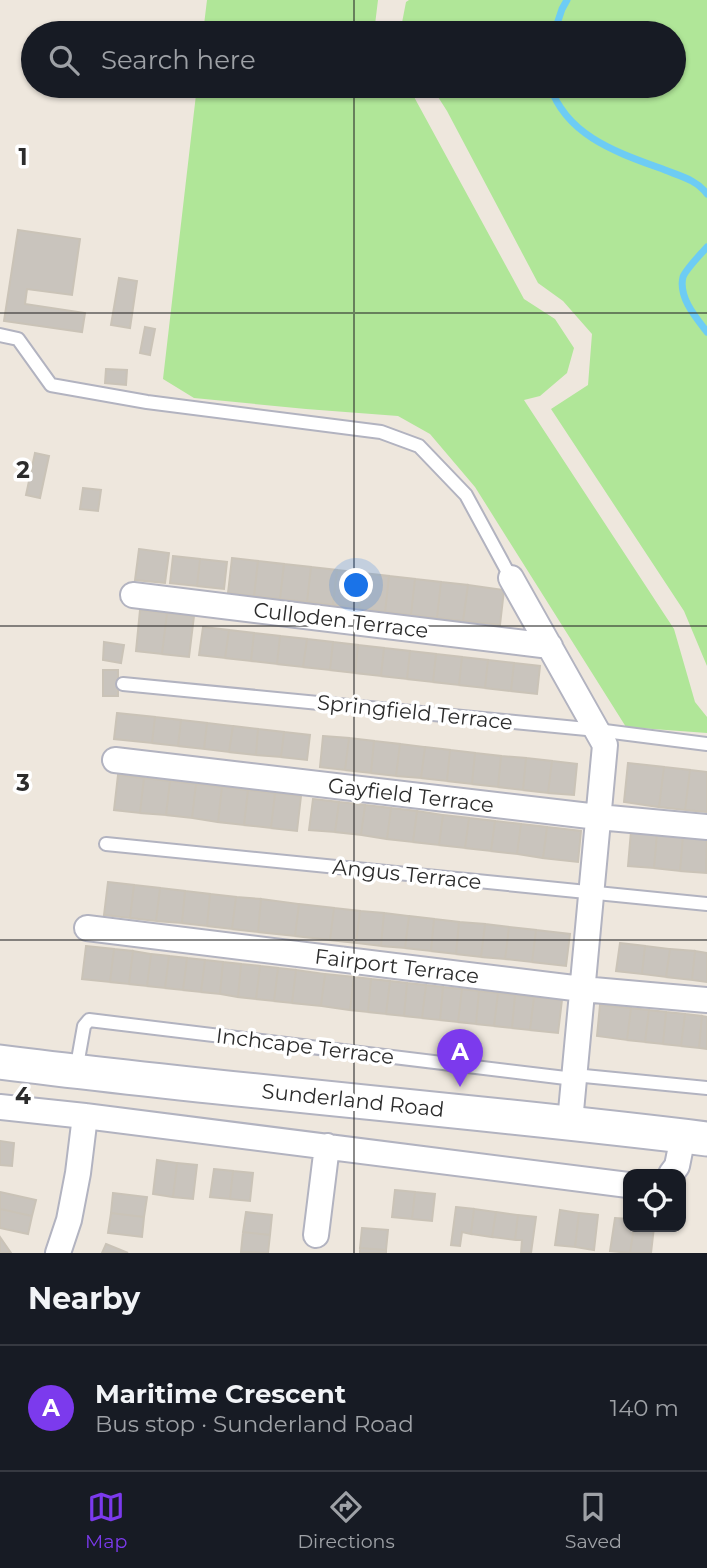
<!DOCTYPE html>
<meta charset="utf-8">
<style>
body{margin:0;font-family:Montserrat,sans-serif;background:#242831;color:#f1f3f6}
.controls{position:absolute;right:21px;bottom:21px;display:grid;overflow:hidden;border-radius:14px;box-shadow:0 2px 5px #0004}
.controls button{width:63px;height:63px;display:grid;place-items:center;padding:0;border:0;border-bottom:2px solid #363941;background:#171b24;color:#f1f3f6;font:35px sans-serif}
.you{position:absolute;left:357px;top:586px;width:24px;height:24px;margin:-18px;border:5px solid #fff;border-radius:50%;background:#1a73e8;box-shadow:0 0 0 10px #1a73e833}
.badge{display:grid;place-items:center;width:46px;height:46px;border-radius:50%;background:#7c3aed;color:#fff;font-size:23px;font-weight:700}
.pin{position:absolute;translate:-50% -58px;filter:drop-shadow(0 2px 4px #0008)}
.pin::after{content:'';position:absolute;top:37px;width:24px;height:21px;background:inherit;clip-path:polygon(0 0,100% 0,50% 100%)}
.list{margin:0;padding:0;list-style:none}
h2{display:flex;justify-content:space-between;align-items:center;height:91px;margin:0;padding:0 28px;font-size:30px}
h2 small{font-size:23px;font-weight:400;color:#9ea1a6}
.list li{display:grid;grid-template-columns:46px 1fr auto;gap:21px;align-items:center;box-sizing:border-box;height:126px;padding:0 28px;border-top:2px solid #363941}
.list b{display:block;font-size:26px;white-space:nowrap}
.list p{margin:0;font-size:23px;white-space:nowrap;color:#9ea1a6}
.list em{font-size:23px;font-style:normal;color:#9ea1a6}
.icon{flex:none;width:38px;height:38px;fill:none;stroke:currentColor;stroke-width:2;stroke-linecap:round;stroke-linejoin:round}
.map{position:relative;flex:none;width:707px;height:1253px;overflow:hidden}
.search{position:absolute;background:#171b24;box-shadow:0 2px 5px #0004;left:21px;right:21px;top:21px;height:77px;display:flex;align-items:center;gap:18px;box-sizing:border-box;padding:0 24px;border-radius:38px;color:#9ea1a6;font-size:26px}
.sheet{height:217px;background:#171b24}
nav{display:flex;justify-content:space-around;align-items:center;box-sizing:border-box;height:98px;border-top:2px solid #363941;background:#171b24;font-size:19px;color:#9ea1a6}
nav a{display:grid;justify-items:center;gap:4px}
nav .on{color:#7c3aed}
.map>svg:first-child{display:block}
.green{fill:#b0e698}
.lines{fill:none;stroke-linecap:round;stroke-linejoin:round}
.stream{stroke:#6dccf4;stroke-width:7}
.building{fill:#c9c4bd;stroke:#cac3b7;stroke-width:2}
.service-casing{stroke:#b2b3c0;stroke-width:16}
.minor-casing{stroke:#b2b3c0;stroke-width:28}
.secondary-casing{stroke:#b2b3c0;stroke-width:37}
.service{stroke:#fff;stroke-width:12}
.minor{stroke:#fff;stroke-width:24}
.secondary{stroke:#fff;stroke-width:33}
.grid{fill:none;stroke:#2c2c2c;stroke-width:2;stroke-opacity:0.55}
.labels{text-anchor:middle;dominant-baseline:central;stroke-width:7;stroke-linejoin:round;paint-order:stroke}
.street-label{font-size:21px;fill:#2c2c2c;stroke:#fff}
.grid-label{font-size:23px;text-anchor:middle;font-weight:bold;fill:#2c2c2c;stroke:#fff;stroke-width:7;stroke-linejoin:round;paint-order:stroke}
</style>
<div class="map">
<svg width="707" height="1253" viewBox="0 0 707 1253">
<rect width="100%" height="100%" fill="#eee7dd"/>
<!-- green -->
<path class="green" d="M207,0H378L374,33H203Z
M409,0H707V666L684,611L551,409L588,385L592,334L563,301L538,283L447,111L431,86H674V33H400L406,2Z
M197,86H403L413,95L524,299L555,319L574,348L567,373L540,396L524,400L674,629L695,702L707,717V733L626,727L475,487L430,434L398,416L306,409L194,398L163,379Z"/>
<g class="lines">
<!-- stream -->
<path class="stream" d="M554,33L562,9L567,0
M550,86C567,137 619,153 665,170C680,176 697,180 707,194
M707,247C701,254 686,269 683,277C678,297 696,318 707,332"/>
</g>
<!-- building -->
<path class="building" d="M18,230L80,239L72,295L27,289L25,304L85,313L82,332L4,321Z
M119,278L137,281L130,328L111,325Z
M145,327L155,329L150,355L140,353Z
M106,369L127,370L126,385L105,383Z
M35,453L49,456L40,498L26,495Z
M83,488L101,490L98,511L80,509Z
M139,549L169,553L165,583L135,580Z
M173,556L200,559L197,586L170,583Z
M232,558L258,561L254,596L228,593Z
M200,559L227,562L224,589L197,586Z
M258,561L284,564L280,599L254,596Z
M284,564L311,567L307,602L280,599Z
M311,567L337,570L333,605L307,602Z
M337,570L363,573L359,608L333,605Z
M363,573L389,576L385,612L359,608Z
M389,576L415,579L411,615L385,612Z
M415,579L441,582L437,618L411,615Z
M441,582L468,585L463,621L437,618Z
M468,585L504,590L500,625L463,621Z
M140,610L167,613L162,654L136,651Z
M167,613L194,616L189,657L162,654Z
M203,627L229,630L225,658L199,655Z
M229,630L254,633L251,661L225,658Z
M254,633L280,636L277,664L251,661Z
M280,636L307,639L303,667L277,664Z
M307,639L333,642L330,670L303,667Z
M104,642L124,645L121,663L103,660Z
M333,642L358,645L355,673L330,670Z
M358,645L384,648L381,676L355,673Z
M384,648L410,651L407,679L381,676Z
M410,651L436,654L433,682L407,679Z
M436,654L462,657L459,685L433,682Z
M462,657L488,660L485,688L459,685Z
M488,660L514,663L511,691L485,688Z
M514,663L540,666L537,694L511,691Z
M103,670H118V696H103Z
M117,713L155,717L152,743L114,739Z
M155,717L181,720L178,746L152,743Z
M181,720L207,723L204,749L178,746Z
M207,723L233,726L229,752L204,749Z
M233,726L258,729L256,755L229,752Z
M258,729L284,732L281,757L256,755Z
M284,732L310,735L307,760L281,757Z
M323,736L349,738L345,770L320,767Z
M349,738L374,741L371,773L345,770Z
M374,741L400,744L396,776L371,773Z
M400,744L425,747L421,778L396,776Z
M425,747L450,750L447,781L421,778Z
M450,750L475,753L472,784L447,781Z
M475,753L501,756L498,787L472,784Z
M501,756L526,758L523,790L498,787Z
M526,758L552,761L548,793L523,790Z
M552,761L577,764L574,795L548,793Z
M628,763L664,767L659,807L624,802Z
M664,767L690,770L685,810L659,807Z
M690,770L707,772V812L685,810Z
M118,775L144,778L140,813L114,810Z
M144,778L170,781L166,815L140,813Z
M170,781L196,784L192,818L166,815Z
M196,784L222,787L218,822L192,818Z
M222,787L248,790L244,825L218,822Z
M248,790L275,793L271,828L244,825Z
M275,793L301,796L297,831L271,828Z
M313,799L339,802L335,832L309,830Z
M339,802L365,805L361,835L335,832Z
M365,805L391,808L387,839L361,835Z
M391,808L417,811L413,842L387,839Z
M417,811L443,815L439,845L413,842Z
M443,815L469,818L465,848L439,845Z
M469,818L495,821L491,851L465,848Z
M495,821L521,824L517,854L491,851Z
M521,824L547,827L543,858L517,854Z
M547,827L581,831L578,862L543,858Z
M631,831L657,833L654,868L628,866Z
M657,833L683,836L680,871L654,868Z
M683,836L707,838L706,873L680,871Z
M108,882L134,885L130,918L104,915Z
M134,885L160,888L156,921L130,918Z
M160,888L185,891L182,923L156,921Z
M185,891L210,894L207,926L182,923Z
M210,894L236,897L232,929L207,926Z
M236,897L261,899L258,932L232,929Z
M261,899L299,904L295,936L258,932Z
M299,904L334,908L330,940L295,936Z
M334,908L360,911L356,943L330,940Z
M360,911L384,913L381,946L356,943Z
M384,913L409,916L405,948L381,946Z
M409,916L434,919L431,951L405,948Z
M434,919L459,922L456,954L431,951Z
M459,922L485,924L481,957L456,954Z
M485,924L509,927L505,959L481,957Z
M509,927L536,930L532,962L505,959Z
M536,930L570,934L566,966L532,962Z
M620,943L645,946L642,974L616,971Z
M86,946L114,949L110,982L82,979Z
M645,946L670,949L666,977L642,974Z
M114,949L133,951L129,984L110,982Z
M670,949L695,951L692,980L666,977Z
M133,951L151,954L147,986L129,984Z
M695,951L707,953V982L692,980Z
M151,954L169,956L165,988L147,986Z
M169,956L187,958L183,990L165,988Z
M187,958L205,960L201,992L183,990Z
M205,960L223,962L220,994L201,992Z
M223,962L241,964L238,997L220,994Z
M241,964L260,966L256,999L238,997Z
M260,966L278,968L274,1001L256,999Z
M278,968L296,970L292,1003L274,1001Z
M296,970L325,974L321,1006L292,1003Z
M325,974L354,977L350,1010L321,1006Z
M354,977L371,979L368,1012L350,1010Z
M371,979L390,981L386,1014L368,1012Z
M390,981L407,983L404,1016L386,1014Z
M407,983L426,985L422,1018L404,1016Z
M426,985L443,987L440,1020L422,1018Z
M443,987L462,989L458,1022L440,1020Z
M462,989L479,991L476,1024L458,1022Z
M479,991L498,993L494,1026L476,1024Z
M498,993L515,995L512,1028L494,1026Z
M515,995L534,997L530,1030L512,1028Z
M534,997L562,1000L558,1033L530,1030Z
M600,1005L631,1008L627,1040L597,1036Z
M631,1008L649,1010L645,1042L627,1040Z
M649,1010L666,1012L663,1044L645,1042Z
M666,1012L685,1014L681,1046L663,1044Z
M685,1014L702,1016L699,1048L681,1046Z
M702,1016L707,1017V1049L699,1048Z
M0,1141L14,1143L12,1166L0,1165Z
M157,1160L177,1163L173,1197L153,1194Z
M177,1163L197,1165L193,1199L173,1197Z
M214,1169L233,1171L230,1199L210,1197Z
M233,1171L253,1173L250,1201L230,1199Z
M395,1190L415,1192L412,1219L392,1217Z
M0,1192L36,1200L32,1216L0,1209Z
M415,1192L435,1194L432,1221L412,1219Z
M113,1193L147,1197L144,1217L111,1213Z
M456,1207L474,1209L471,1234L462,1232L460,1246L451,1245Z
M0,1209L32,1216L28,1234L0,1228Z
M474,1209L496,1212L492,1237L471,1234Z
M560,1210L579,1213L575,1247L555,1245Z
M246,1212L272,1215L270,1235L243,1232Z
M496,1212L518,1215L515,1240L492,1237Z
M111,1213L144,1217L142,1237L108,1233Z
M579,1213L598,1215L594,1250L575,1247Z
M518,1215L536,1217L531,1253H521L522,1240H515Z
M615,1218L628,1219V1227H634L630,1253L610,1251Z
M634,1227H654L651,1253H630Z
M362,1228L388,1230L386,1250L360,1248Z
M243,1232L270,1235L268,1253L241,1252Z
M0,1237L11,1253H0Z
M106,1244L128,1253H102Z
M360,1248L386,1250V1253H360Z"/>
<g class="lines">
<defs>
<path id="service" d="M0,335L18,339L51,385L147,402L381,432L419,446L466,495L511,578
M123,684L597,730L707,744
M106,844L707,904
M76,1071L84,1026L89,1020L574,1079
M574,1075L707,1088"/>
<path id="minor" d="M511,578L605,745L570,1122
M133,595L550,646
M115,760L598,817L707,827
M87,928L582,989L707,1000
M0,1107L85,1116L628,1185
M671,1174L677,1166L683,1136
M316,1235L327,1146
M58,1253L69,1220L78,1173L85,1116"/>
<path id="secondary" d="M0,1062C235,1092 472,1110 707,1139"/>
</defs>
<!-- service casing -->
<use href="#service" class="service-casing"/>
<!-- minor casing -->
<use href="#minor" class="minor-casing"/>
<!-- secondary casing -->
<use href="#secondary" class="secondary-casing"/>
<!-- service -->
<use href="#service" class="service"/>
<!-- minor -->
<use href="#minor" class="minor"/>
<!-- secondary -->
<use href="#secondary" class="secondary"/>
</g>
<!-- grid -->
<path class="grid" d="M354,0V33M354,86V1253M0,313H707M0,626H707M0,940H707"/>
<g class="labels">
<!-- street labels -->
<g class="street-label">
<text transform="translate(341 620) rotate(7)">Culloden Terrace</text>
<text transform="translate(415 712) rotate(6)">Springfield Terrace</text>
<text transform="translate(411 795) rotate(7)">Gayfield Terrace</text>
<text transform="translate(407 874) rotate(6)">Angus Terrace</text>
<text transform="translate(397 966) rotate(7)">Fairport Terrace</text>
<text transform="translate(305 1046) rotate(7)">Inchcape Terrace</text>
<text transform="translate(353 1100) rotate(6)">Sunderland Road</text>
</g>
</g>
<g class="grid-label">
<text x="23" y="165">1</text>
<text x="23" y="478">2</text>
<text x="23" y="791">3</text>
<text x="23" y="1104">4</text>
</g>
</svg>
<div class="controls">
<button><svg class="icon" aria-label="locate" viewBox="0 0 24 24"><circle cx="12" cy="12" r="6"/><path d="M12 2v4M12 18v4M2 12h4M18 12h4"/></svg></button>
</div>
<div class="you"></div>
<div class="pin badge" style="left:460px;top:1087px">A</div>
<div class="search"><svg class="icon" aria-label="search" viewBox="0 0 24 24"><circle cx="10" cy="10" r="6"/><path d="M15 15l6 6"/></svg>Search here</div>
</div>
<section class="sheet">
<h2>Nearby<small></small></h2>
<ul class="list">
<li><span class="badge">A</span><div><b>Maritime Crescent</b><p>Bus stop · Sunderland Road</p></div><em>140 m</em></li>
</ul>
</section>
<nav>
<a class="on"><svg class="icon" aria-label="map" viewBox="0 0 24 24"><path d="M3 6l6-2 6 2 6-2v14l-6 2-6-2-6 2zM9 4v14M15 6v14"/></svg>Map</a>
<a><svg class="icon" aria-label="directions" viewBox="0 0 24 24"><path d="M12 3l9 9-9 9-9-9zM9 14v-3h6M13 9l2 2-2 2"/></svg>Directions</a>
<a><svg class="icon" aria-label="saved" viewBox="0 0 24 24"><path d="M7 4h10v16l-5-4-5 4z"/></svg>Saved</a>
</nav>
